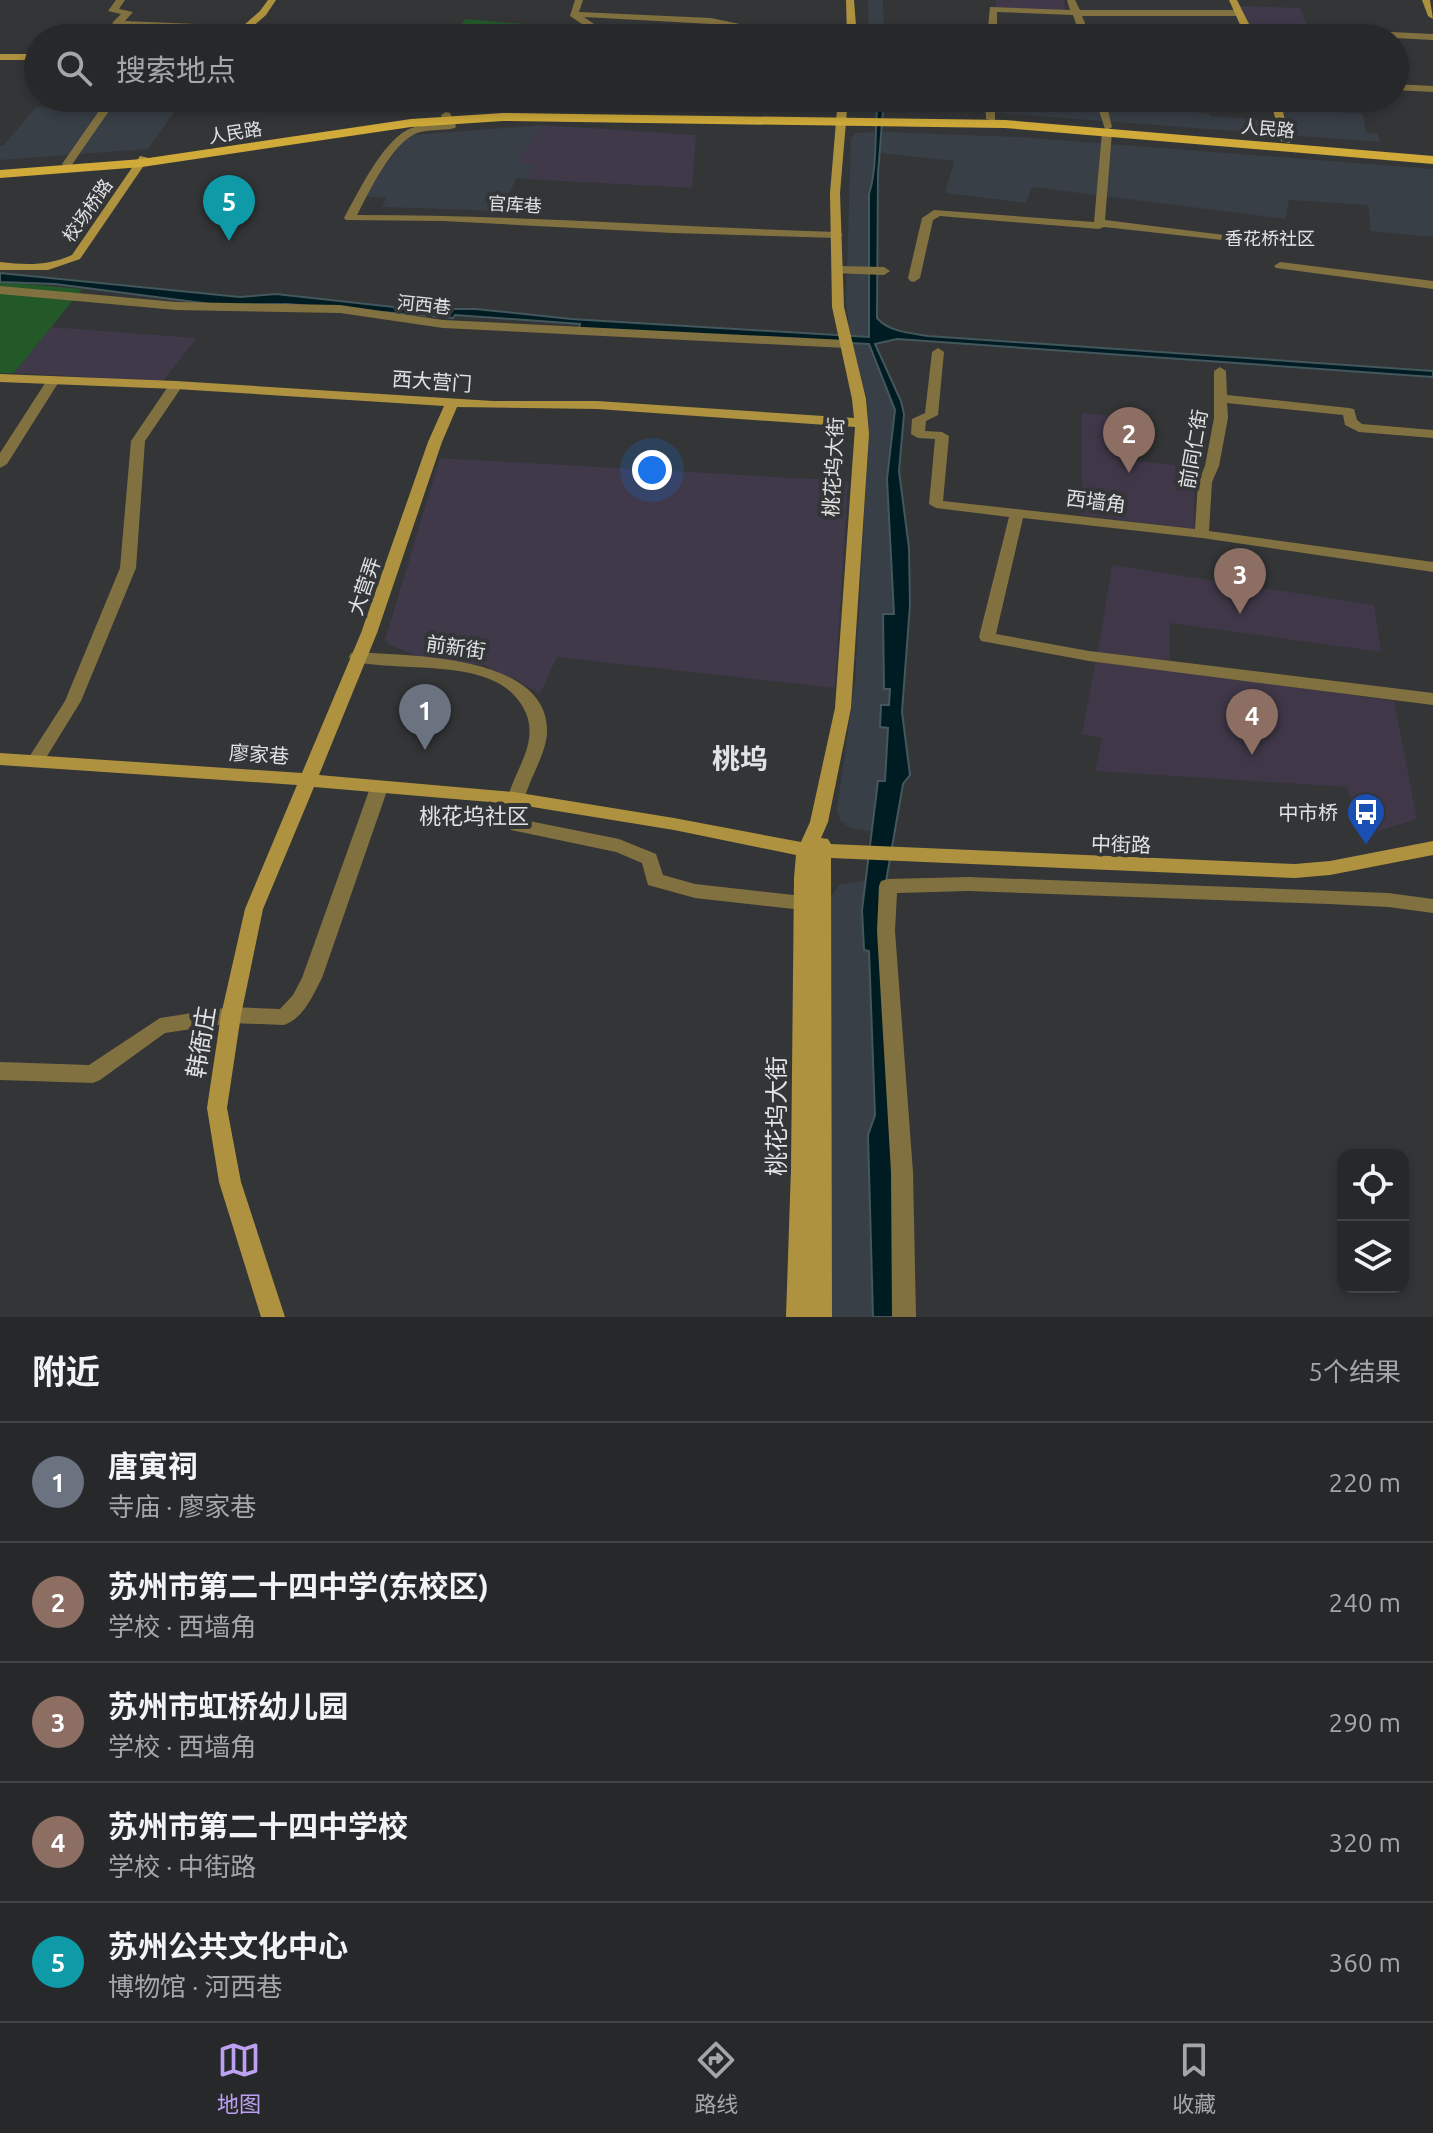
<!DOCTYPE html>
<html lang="zh">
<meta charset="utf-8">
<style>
body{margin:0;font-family:Ubuntu,"Noto Sans SC",sans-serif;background:#323435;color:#f1f3f6}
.controls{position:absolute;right:24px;bottom:24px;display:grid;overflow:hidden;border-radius:16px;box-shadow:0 4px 12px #0003}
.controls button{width:72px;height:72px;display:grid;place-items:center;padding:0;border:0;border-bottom:2px solid #424446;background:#262829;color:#f1f3f6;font:40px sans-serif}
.you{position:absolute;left:652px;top:470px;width:28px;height:28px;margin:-20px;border:6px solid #fff;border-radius:50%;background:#1a73e8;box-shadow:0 0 0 12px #1a73e833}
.badge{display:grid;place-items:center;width:52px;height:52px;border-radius:50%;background:#bca0f2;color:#fff;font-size:26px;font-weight:700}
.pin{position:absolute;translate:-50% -66px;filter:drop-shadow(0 2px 4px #0008)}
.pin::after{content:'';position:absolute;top:42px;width:28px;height:24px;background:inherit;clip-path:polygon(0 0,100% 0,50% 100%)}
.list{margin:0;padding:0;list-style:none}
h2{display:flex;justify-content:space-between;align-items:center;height:104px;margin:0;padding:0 32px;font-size:34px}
h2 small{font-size:26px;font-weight:400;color:#a4a6a8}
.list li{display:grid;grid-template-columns:52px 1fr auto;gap:24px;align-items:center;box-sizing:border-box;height:120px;padding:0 32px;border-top:2px solid #424446}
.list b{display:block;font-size:30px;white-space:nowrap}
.list p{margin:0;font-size:26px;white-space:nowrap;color:#a4a6a8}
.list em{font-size:26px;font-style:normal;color:#a4a6a8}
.icon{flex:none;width:44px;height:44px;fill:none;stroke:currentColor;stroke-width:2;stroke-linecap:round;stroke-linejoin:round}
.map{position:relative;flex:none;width:1433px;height:1317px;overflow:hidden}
.search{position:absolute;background:#262829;box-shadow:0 4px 12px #0003;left:24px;right:24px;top:24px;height:88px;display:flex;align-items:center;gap:20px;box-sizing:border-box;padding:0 28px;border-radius:44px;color:#a4a6a8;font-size:30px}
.sheet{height:704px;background:#262829}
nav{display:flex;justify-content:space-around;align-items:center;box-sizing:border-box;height:112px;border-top:2px solid #424446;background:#262829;font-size:22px;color:#a4a6a8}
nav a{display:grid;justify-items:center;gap:4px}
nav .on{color:#bca0f2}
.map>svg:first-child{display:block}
.built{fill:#383f46}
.industrial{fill:#3f394a}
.education{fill:#403849}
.green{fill:#235929}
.water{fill:#001c23;stroke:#44575d;stroke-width:2}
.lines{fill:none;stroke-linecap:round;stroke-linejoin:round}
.street{fill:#827140;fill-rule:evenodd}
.secondary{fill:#ae923f;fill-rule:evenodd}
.primary{fill:#d0ab3a;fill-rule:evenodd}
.labels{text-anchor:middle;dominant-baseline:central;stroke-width:8;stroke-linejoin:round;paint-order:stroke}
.far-street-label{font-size:18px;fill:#e1e2e4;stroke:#333537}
.far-neighbourhood-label{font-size:18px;fill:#e1e2e4;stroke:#333537}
.street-label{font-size:20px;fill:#e1e2e4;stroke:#333537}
.poi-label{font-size:20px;fill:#e1e2e4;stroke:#333537;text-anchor:end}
.neighbourhood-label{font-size:22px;fill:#e1e2e4;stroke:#333537}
.near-street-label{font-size:24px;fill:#e1e2e4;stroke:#333537}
.district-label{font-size:28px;font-weight:bold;fill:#e1e2e4;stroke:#333537}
</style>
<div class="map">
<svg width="1433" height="1317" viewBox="0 0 1433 1317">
<rect width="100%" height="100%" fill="#333537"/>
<!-- built -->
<path class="built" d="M868,0H883L884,38H869Z
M125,98H184L148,149L0,160V146L4,145L36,107L117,108Z
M996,98L1209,113L1210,116L1283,122L1279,107L1363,114L1366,133L1378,134L1380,142L996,113Z
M542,125L518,161L535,163L526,179L517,178L500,211L382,207L386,198L364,196L379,171L401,145L399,136Z
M874,132L875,179L869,194V344L895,410L887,479L894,614H883L884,689H890L889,706L882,705L888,728L885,782H878L874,832L850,828L840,820L837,810L855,681L869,429L867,401L850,336L846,301L851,138L856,133Z
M885,132L1020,137L1433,169V237L1371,231L1368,205L1289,200L1286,219L1032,187L1026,203L945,193L954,161L880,153L882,133Z
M868,880L862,910L864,949L869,950L875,1115L868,1135L873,1317H828L830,898L839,885Z"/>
<!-- industrial -->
<path class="industrial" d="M1240,6L1300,8L1308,29L1251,27Z
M542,125L696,135L692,188L526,179L534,164L517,162Z
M51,327L197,338L163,381L14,373Z
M440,458L848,481L835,688L557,657L540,694L515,679L491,671L488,666L419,657L389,644L385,640Z"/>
<!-- education -->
<path class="education" d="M996,0H1064L1065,11L996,7Z
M1082,413L1134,418L1136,461L1175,465L1176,481L1194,483V529L1082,515Z
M1112,565L1374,605L1381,652L1170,623V661L1098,652Z
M1096,659L1394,701L1417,819L1363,836L1347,787L1095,771L1102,738L1082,734Z"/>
<!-- green -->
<path class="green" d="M465,19L534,25L556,38H512L515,31L487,30L483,38H452Z
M0,282L82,289L14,373H0Z"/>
<!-- water -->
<path class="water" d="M878,98H884L878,173L877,318C889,332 911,333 928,336L1433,371V377L897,339L875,344L901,401L904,414L899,471L909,548L910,605L902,712L910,775L903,784L884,893L900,1317H873L868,1135L875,1115L869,951L864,950L862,910L878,781H885L888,728L880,727L881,705H889L890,689H884L883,614H894L887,479L895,410L869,344L579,329L580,324L455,315L453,318L287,304L218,305L55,284L0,282V273L240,297L276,294L412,309H476L571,319L869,337V194C878,166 874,130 878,98Z"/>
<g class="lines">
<!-- street -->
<path class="street" d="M116,0H125L119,9L133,12L125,21L244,26L249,29L244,32L117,26L112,23L121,14L108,11Z
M575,0H583L579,12L711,18L754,27L835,35L840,38L754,33L711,24L584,17L614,38H603L570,16Z
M1067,0H1075L1080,10H1239L1243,13L1239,16H1082L1091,38H1081L1073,15L997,12V38H987L990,7L1070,10Z
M1246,25L1433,34V40L1243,30V26Z
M1395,84L1433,86V92L1395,90Z
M108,98H118L71,166H63L62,164Z
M985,98H995V121L986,119Z
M1095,98H1105L1112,127L1109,129L1112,132L1105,220L1281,242L1287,245L1285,247L1104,227L1099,229L940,216L933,220L920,278L914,282L910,281L908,278L922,218L934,210L1094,222L1102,132L1105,129Z
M446,112L450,113L456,126L455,128C443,131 428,129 417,133C392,143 369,192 357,215C517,215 677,227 837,232L843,235L837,238L673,233L443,221L346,220L344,218C358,193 381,144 407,130C419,124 432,125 445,124L441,115Z
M1280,262L1433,281V289L1276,268L1274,266Z
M837,266L884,267L890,271L884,275L833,273V267Z
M0,286L176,302L340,305L443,320L845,340L851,344L845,348L443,328L340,313L176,310L0,294Z
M938,348L944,352L938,415L926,421L925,431L942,432L949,436L943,501L1195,529L1198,482L1205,466L1214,418V371L1220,367L1226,371L1227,395L1349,408L1354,409L1357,420L1362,424L1433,430V438L1359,432L1345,425L1343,415L1227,403L1228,418L1219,466L1212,482L1209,531L1433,562V572L1202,538L1023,518L996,634L1089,651L1433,693V705L1089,661L981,641L979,637L1009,517L936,508L929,504L935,439L918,438L911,434L912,419L925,413L932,352Z
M54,376L60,380L7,464L0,468V453L49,377Z
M176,381L183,385L145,441L136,568L81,701L41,766H29L26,762L65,701L120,568L131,441L171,382Z
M357,652C409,656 550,654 547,733C545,763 518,791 524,820L619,839L656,854L663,875L695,884L803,896L810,898L812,903L810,908L803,910L695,898L648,885L642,863L616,852L511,830C487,785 562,744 512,693C477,659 395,672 351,661L349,657L351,653Z
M379,782L385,784L388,788L322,978C313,995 304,1018 284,1025L231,1023L165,1033L100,1080L93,1083L0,1080V1062L89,1065L160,1018L231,1007L280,1009L293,995L302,978L370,788L373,784Z
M968,877L1388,893L1433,899V913L1388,907L1329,904L968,891L897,893L895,931L913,1172L916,1317H892L891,1172L877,931L879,886L881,881L888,879Z"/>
<!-- secondary -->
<path class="secondary" d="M268,0H276L266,15L240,38H229L260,11Z
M846,0H854L857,38H847Z
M1229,0H1237L1256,38H1246Z
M1422,0H1430L1433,19L1428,16Z
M0,54H38V60H0Z
M838,98H848L840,193L844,307L866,399L869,434L851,708L828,822L821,838L828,839L831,844L1295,864L1330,861L1433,841V855L1330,875L1295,878L831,858L832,1317H786L791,1168L794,878L796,855L674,830L514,804L314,787L263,909L241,1015L227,1108L241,1182L285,1317H261L219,1182L207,1108L221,1015L245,909L297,785L0,765V753L302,773L361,633L428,442L444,406L176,389L0,382V374L176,381L493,401H597L854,418L852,399L832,307L830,193ZM457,407L597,409L855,427L835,708L810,822L801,842L674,818L514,792L319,775L377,633L442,442Z
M1270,98H1280L1290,143L1281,141Z
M140,156L149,158L80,259L48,270H0V262C26,265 48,266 72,255Z"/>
<!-- primary -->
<path class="primary" d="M503,113L1005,120L1433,156V164L1005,128L503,121L411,127L142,167L0,178V170L142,159L411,119Z"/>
</g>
<!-- icons -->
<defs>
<symbol id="bus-pin" viewBox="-11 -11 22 30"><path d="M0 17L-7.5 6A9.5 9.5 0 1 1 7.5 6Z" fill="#1a4fb4" stroke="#333537"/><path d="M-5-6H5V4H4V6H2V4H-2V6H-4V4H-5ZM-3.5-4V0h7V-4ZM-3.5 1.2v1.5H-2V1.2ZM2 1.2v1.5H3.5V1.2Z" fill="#fff"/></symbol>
</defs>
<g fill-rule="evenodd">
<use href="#bus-pin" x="1344" y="790" width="44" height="60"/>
</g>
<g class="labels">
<!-- far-street labels -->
<g class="far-street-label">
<text transform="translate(1268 128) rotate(5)">人民路</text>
<text transform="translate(235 132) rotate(-9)">人民路</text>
<text transform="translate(515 204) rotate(3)">官库巷</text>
<text transform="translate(87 210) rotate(-55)">校场桥路</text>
<text transform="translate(424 304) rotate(6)">河西巷</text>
</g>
<!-- far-neighbourhood labels -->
<g class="far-neighbourhood-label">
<text x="1270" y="238">香花桥社区</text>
</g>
<!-- street labels -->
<g class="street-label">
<text transform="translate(432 381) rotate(4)">西大营门</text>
<text transform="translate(1193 449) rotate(-80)">前同仁街</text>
<text transform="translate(833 467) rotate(-87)">桃花坞大街</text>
<text transform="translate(1096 501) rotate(7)">西墙角</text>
<text transform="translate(364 586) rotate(-71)">大营弄</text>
<text transform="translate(456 647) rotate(8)">前新街</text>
<text transform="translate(259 754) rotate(4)">廖家巷</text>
<text transform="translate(1121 844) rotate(2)">中街路</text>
</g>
<!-- poi labels -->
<g class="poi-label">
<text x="1338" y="812">中市桥</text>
</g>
<!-- neighbourhood labels -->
<g class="neighbourhood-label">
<text x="474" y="815">桃花坞社区</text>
</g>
<!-- near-street labels -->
<g class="near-street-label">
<text transform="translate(201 1042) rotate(-81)">韩衙庄</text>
<text transform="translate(776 1116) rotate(-90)">桃花坞大街</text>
</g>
<!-- district labels -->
<g class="district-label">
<text x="740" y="758">桃坞</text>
</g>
</g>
</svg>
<div class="controls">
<button><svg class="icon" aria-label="locate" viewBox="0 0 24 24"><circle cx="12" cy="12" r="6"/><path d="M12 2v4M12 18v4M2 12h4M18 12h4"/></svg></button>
<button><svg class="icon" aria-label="layers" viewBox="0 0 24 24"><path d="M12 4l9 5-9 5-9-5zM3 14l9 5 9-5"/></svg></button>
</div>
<div class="you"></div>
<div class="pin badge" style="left:425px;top:750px;background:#6b7280">1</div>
<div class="pin badge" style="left:1129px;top:473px;background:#8d6e63">2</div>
<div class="pin badge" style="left:1240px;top:614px;background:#8d6e63">3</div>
<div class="pin badge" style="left:1252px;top:755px;background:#8d6e63">4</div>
<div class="pin badge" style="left:229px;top:241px;background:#0f9aa8">5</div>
<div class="search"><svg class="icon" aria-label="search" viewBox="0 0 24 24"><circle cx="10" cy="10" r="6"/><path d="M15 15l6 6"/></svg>搜索地点</div>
</div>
<section class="sheet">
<h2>附近<small>5个结果</small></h2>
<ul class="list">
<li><span class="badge" style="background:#6b7280">1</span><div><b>唐寅祠</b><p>寺庙 · 廖家巷</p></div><em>220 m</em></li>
<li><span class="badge" style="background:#8d6e63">2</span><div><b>苏州市第二十四中学(东校区)</b><p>学校 · 西墙角</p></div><em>240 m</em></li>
<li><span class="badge" style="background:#8d6e63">3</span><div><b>苏州市虹桥幼儿园</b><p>学校 · 西墙角</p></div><em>290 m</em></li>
<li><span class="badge" style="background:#8d6e63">4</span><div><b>苏州市第二十四中学校</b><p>学校 · 中街路</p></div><em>320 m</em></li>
<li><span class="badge" style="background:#0f9aa8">5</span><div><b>苏州公共文化中心</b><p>博物馆 · 河西巷</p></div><em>360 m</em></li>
</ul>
</section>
<nav>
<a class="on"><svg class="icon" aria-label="map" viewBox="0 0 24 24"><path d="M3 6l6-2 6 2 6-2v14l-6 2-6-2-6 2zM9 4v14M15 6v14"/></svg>地图</a>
<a><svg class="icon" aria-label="directions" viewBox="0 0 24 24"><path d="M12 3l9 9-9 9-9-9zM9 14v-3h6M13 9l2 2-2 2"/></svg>路线</a>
<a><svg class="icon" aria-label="saved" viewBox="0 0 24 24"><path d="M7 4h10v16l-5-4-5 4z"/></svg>收藏</a>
</nav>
